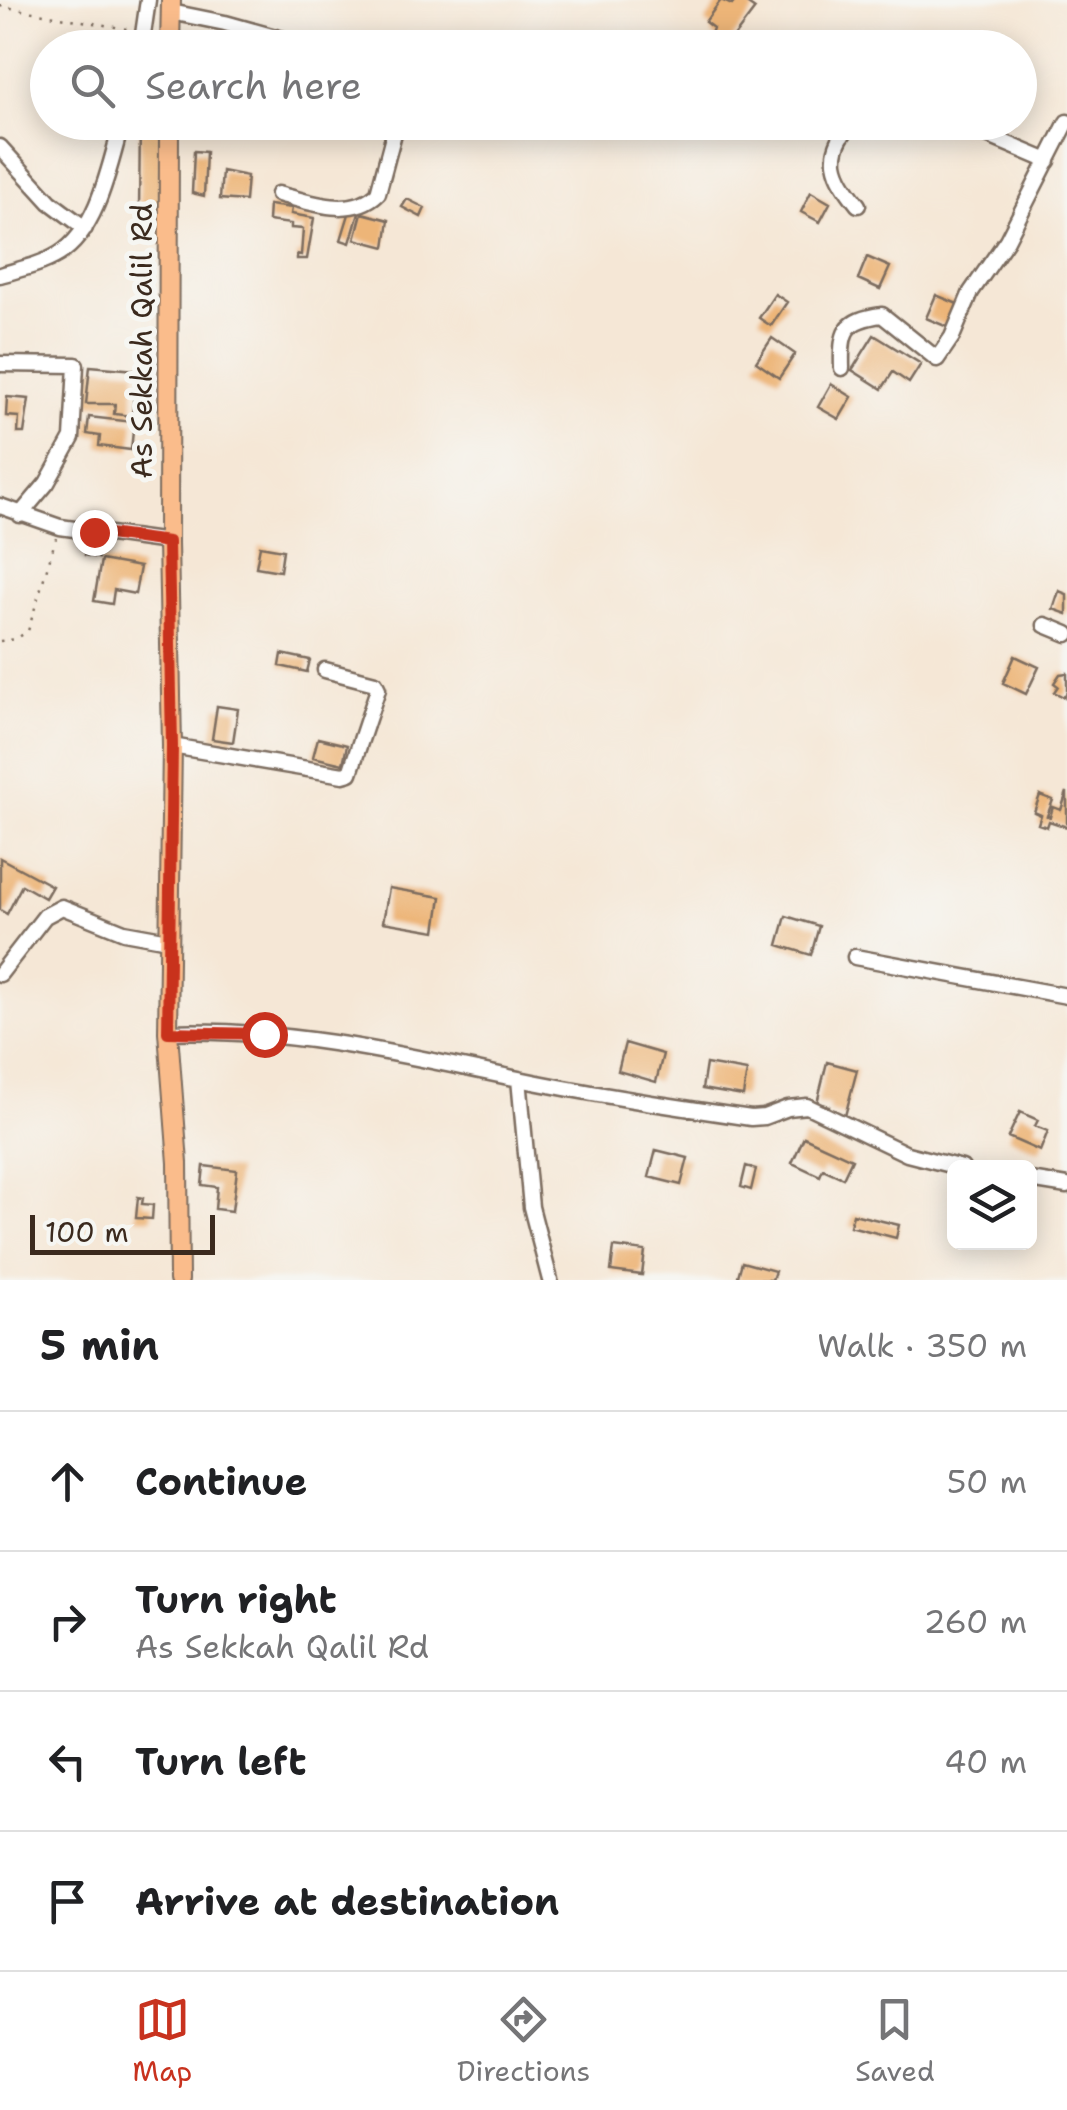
<!DOCTYPE html>
<meta charset="utf-8">
<style>
body{margin:0;font-family:"Shantell Sans",sans-serif;background:#f6f6f6;color:#202124}
.controls{position:absolute;right:30px;bottom:30px;display:grid;overflow:hidden;border-radius:15px;box-shadow:0 5px 25px #0003}
.controls button{width:90px;height:90px;display:grid;place-items:center;padding:0;border:0;border-bottom:2px solid #e0e0e0;background:#fff;color:#202124;font:50px sans-serif}
.scale{position:absolute;left:30px;bottom:25px;width:185px;box-sizing:border-box;padding-left:10px;border:5px solid #3b2a1e;border-top:0;font-size:28px;line-height:35px;white-space:nowrap;color:#3b2a1e;-webkit-text-stroke:8px #f6f6f2;paint-order:stroke}
.stop{position:absolute;width:30px;height:30px;margin:-22px;border:8px solid #c8321e;border-radius:50%;background:#fff}
.stop.end{background:#c8321e;border-color:#fff;box-shadow:0 2px 10px #0008}
.list{margin:0;padding:0;list-style:none}
h2{display:flex;justify-content:space-between;align-items:center;height:130px;margin:0;padding:0 40px;font-size:42px}
h2 small{font-size:32px;font-weight:400;color:#757577}
.list li{display:grid;grid-template-columns:65px 1fr auto;gap:30px;align-items:center;box-sizing:border-box;height:140px;padding:0 40px;border-top:2px solid #e0e0e0}
.list b{display:block;font-size:38px;white-space:nowrap}
.list p{margin:0;font-size:32px;white-space:nowrap;color:#757577}
.list em{font-size:32px;font-style:normal;color:#757577}
.icon{flex:none;width:55px;height:55px;fill:none;stroke:currentColor;stroke-width:2;stroke-linecap:round;stroke-linejoin:round}
.map{position:relative;flex:none;width:1067px;height:1280px;overflow:hidden}
.search{position:absolute;background:#fff;box-shadow:0 5px 25px #0003;left:30px;right:30px;top:30px;height:110px;display:flex;align-items:center;gap:25px;box-sizing:border-box;padding:0 35px;border-radius:55px;color:#757577;font-size:38px}
.sheet{height:690px;background:#fff}
nav{display:flex;justify-content:space-around;align-items:center;box-sizing:border-box;height:140px;border-top:2px solid #e0e0e0;background:#fff;font-size:28px;color:#757577}
nav a{display:grid;justify-items:center;gap:5px}
nav .on{color:#c8321e}
.map>svg:first-child{display:block}
.building{fill:#edb578}
.lines{fill:none;stroke-linecap:round;stroke-linejoin:round}
.minor-casing{stroke:#7c6c5e;stroke-width:19}
.major-casing{stroke:#7c6c5e;stroke-width:22}
.path{stroke:#7c6c5e;stroke-width:2.5;stroke-dasharray:2.5 8;stroke-linecap:butt}
.minor{stroke:#fff;stroke-width:14}
.major{stroke:#fabc8b;stroke-width:18}
.route{stroke:#c8321e;stroke-width:12}
.labels{text-anchor:middle;dominant-baseline:central;stroke-width:10;stroke-linejoin:round;paint-order:stroke}
.street-label{font-size:30px;fill:#3b2a1e;stroke:#f6f6f2}
</style>
<div class="map">
<svg width="1067" height="1280" viewBox="0 0 1067 1280">
<rect width="100%" height="100%" fill="#f6f6f2"/>
<filter id="ink" filterUnits="userSpaceOnUse"><feTurbulence type="fractalNoise" baseFrequency=".01" numOctaves="2"/><feDisplacementMap in="SourceGraphic" scale="20" xChannelSelector="R" yChannelSelector="G"/><feConvolveMatrix kernelMatrix="1 2 1 2 8 2 1 2 1" color-interpolation-filters="sRGB"/></filter>
<filter id="wash" filterUnits="userSpaceOnUse"><feTurbulence type="fractalNoise" baseFrequency=".0048" numOctaves="4" result="noise"/><feDisplacementMap in="SourceGraphic" scale="40" xChannelSelector="R" yChannelSelector="G"/><feGaussianBlur stdDeviation="2.25" result="paint"/><feColorMatrix in="noise" values="0 0 0 0 0 0 0 0 0 0 0 0 0 0 0 0 0 1.4 0 .05"/><feComposite in="paint" operator="in"/></filter>
<g filter="url(#wash)">
<rect width="100%" height="100%" fill="#f5e7d6"/>
<g id="blocks">
<!-- building -->
<path class="building" d="M721,0L732,5L736,0H742L755,9L727,46L711,34L713,28L705,22Z
M140,122H161L160,213H139Z
M194,151L206,152L204,196L192,193Z
M222,171L247,176L245,201L220,199Z
M811,192L830,203L820,222L801,212Z
M407,199L425,208L421,217L402,207Z
M269,205L292,208L291,214L314,218L307,259H297V254L301,255L303,229L291,228V224L268,221Z
M350,211L359,213L350,243L341,240Z
M362,213L389,220L385,247L355,239Z
M867,257L890,267L880,289L858,279Z
M775,294L787,302L771,326L759,318Z
M936,295L960,305L950,328L926,318Z
M874,335L921,364L909,383L893,372L882,389L852,370Z
M772,338L795,354L779,378L756,362Z
M90,366L136,370L132,416L114,414L115,404H86Z
M831,384L852,397L839,419L818,407Z
M7,397L29,399L24,433H18L19,417L6,416Z
M89,417L134,422L131,450L99,446L100,436L87,434Z
M88,539L101,541L98,558L85,555Z
M260,546L283,550L280,571L256,567Z
M101,560L140,567L135,594L114,590L112,604L94,601Z
M1059,591L1067,594V614L1053,609Z
M282,654L310,660L307,672L280,666Z
M1015,656L1039,667L1026,694L1003,683Z
M1067,673V692L1064,697L1054,692L1058,686L1054,683L1060,674Z
M217,706L238,709L233,742L212,739Z
M318,738L347,745L343,764L313,757Z
M1067,792V827L1049,821L1047,827L1038,824L1041,815L1034,812L1040,795L1053,800L1047,816L1050,817L1053,807L1061,810Z
M0,858L52,886L45,898L22,885L7,914L0,910Z
M389,888L441,897L436,931L383,922Z
M786,916L819,926L811,955L778,945Z
M625,1043L663,1054L656,1082L618,1071Z
M827,1062L857,1070L845,1116L829,1112V1106L817,1103Z
M706,1064L747,1071L743,1096L702,1089Z
M1020,1112L1038,1120L1035,1126L1048,1131L1040,1151L1008,1137Z
M804,1137L852,1159L843,1178L823,1169L820,1176L792,1163Z
M656,1150L688,1158L681,1185L649,1177Z
M204,1166L237,1170L232,1211L215,1209L217,1187L202,1185Z
M746,1166L756,1169L751,1190L741,1187Z
M138,1197L143,1198L142,1204L153,1205L152,1219L136,1218Z
M853,1214L899,1225L896,1238L850,1226Z
M614,1247L645,1251L642,1275L611,1271Z
M742,1262L775,1271L772,1280H737Z"/>
</g>
</g>
<g filter="url(#ink)">
<use href="#blocks" fill-opacity="0" stroke="#7c6c5e" stroke-width="2.5"/>
<g class="lines">
<defs>
<path id="minor" d="M171,12L225,23L315,48
M141,48L148,0
M853,122C823,153 834,175 858,205
M956,122L1048,161
M0,147L50,202L85,228
M278,194C309,202 351,219 378,193L397,122
M0,275C20,269 41,265 59,254C98,230 110,164 122,122
M0,364L76,365L72,438L47,483L20,515
M842,368C841,332 843,320 882,315L937,359L952,337L971,292L1007,240L1067,122
M0,506L60,527L168,542
M1045,625L1067,634
M172,746L343,775L350,773L378,689L375,683L325,670
M855,957L1067,996
M0,974L45,916L62,907L124,932L168,940
M168,1032C283,1028 397,1053 509,1077C589,1094 670,1106 751,1118L764,1117L788,1108L807,1106L907,1154L962,1168
M519,1079L531,1207L550,1280
M1030,1180L1067,1186"/>
<path id="major" d="M170,48L171,0
M169,122L168,542L172,746L168,1032L178,1163L179,1280"/>
</defs>
<!-- minor casing -->
<use href="#minor" class="minor-casing"/>
<!-- major casing -->
<use href="#major" class="major-casing"/>
<!-- path -->
<path class="path" d="M0,6L132,30
M0,641L16,639L28,631L56,538"/>
<!-- minor -->
<use href="#minor" class="minor"/>
<!-- major -->
<use href="#major" class="major"/>
</g>
</g>
<g class="lines" filter="url(#ink)">
<!-- route -->
<path class="route" d="M94,532L168,542L172,746L168,1032L264,1034"/>
</g>
<g class="labels">
<!-- street labels -->
<g class="street-label">
<text transform="translate(141 341) rotate(-90)">As Sekkah Qalil Rd</text>
</g>
</g>
</svg>
<div class="controls">
<button><svg class="icon" aria-label="layers" viewBox="0 0 24 24"><path d="M12 4l9 5-9 5-9-5zM3 14l9 5 9-5"/></svg></button>
</div>
<div class="scale">100 m</div>
<div class="stop" style="left:264px;top:1034px"></div>
<div class="stop end" style="left:94px;top:532px"></div>
<div class="search"><svg class="icon" aria-label="search" viewBox="0 0 24 24"><circle cx="10" cy="10" r="6"/><path d="M15 15l6 6"/></svg>Search here</div>
</div>
<section class="sheet">
<h2>5 min<small>Walk · 350 m</small></h2>
<ul class="list">
<li><svg class="icon" aria-label="ahead" viewBox="0 0 24 24"><path d="M12 20V5M6 11l6-6 6 6"/></svg><div><b>Continue</b></div><em>50 m</em></li>
<li><svg class="icon" aria-label="right" viewBox="0 0 24 24"><path d="M7 20v-9h11M14 6l5 5-5 5"/></svg><div><b>Turn right</b><p>As Sekkah Qalil Rd</p></div><em>260 m</em></li>
<li><svg class="icon" aria-label="left" viewBox="0 0 24 24"><path d="M17 20v-9H6M10 6l-5 5 5 5"/></svg><div><b>Turn left</b></div><em>40 m</em></li>
<li><svg class="icon" aria-label="arrive" viewBox="0 0 24 24"><path d="M6 21V4h12l-3 4 3 4H6"/></svg><div><b>Arrive at destination</b></div></li>
</ul>
</section>
<nav>
<a class="on"><svg class="icon" aria-label="map" viewBox="0 0 24 24"><path d="M3 6l6-2 6 2 6-2v14l-6 2-6-2-6 2zM9 4v14M15 6v14"/></svg>Map</a>
<a><svg class="icon" aria-label="directions" viewBox="0 0 24 24"><path d="M12 3l9 9-9 9-9-9zM9 14v-3h6M13 9l2 2-2 2"/></svg>Directions</a>
<a><svg class="icon" aria-label="saved" viewBox="0 0 24 24"><path d="M7 4h10v16l-5-4-5 4z"/></svg>Saved</a>
</nav>
